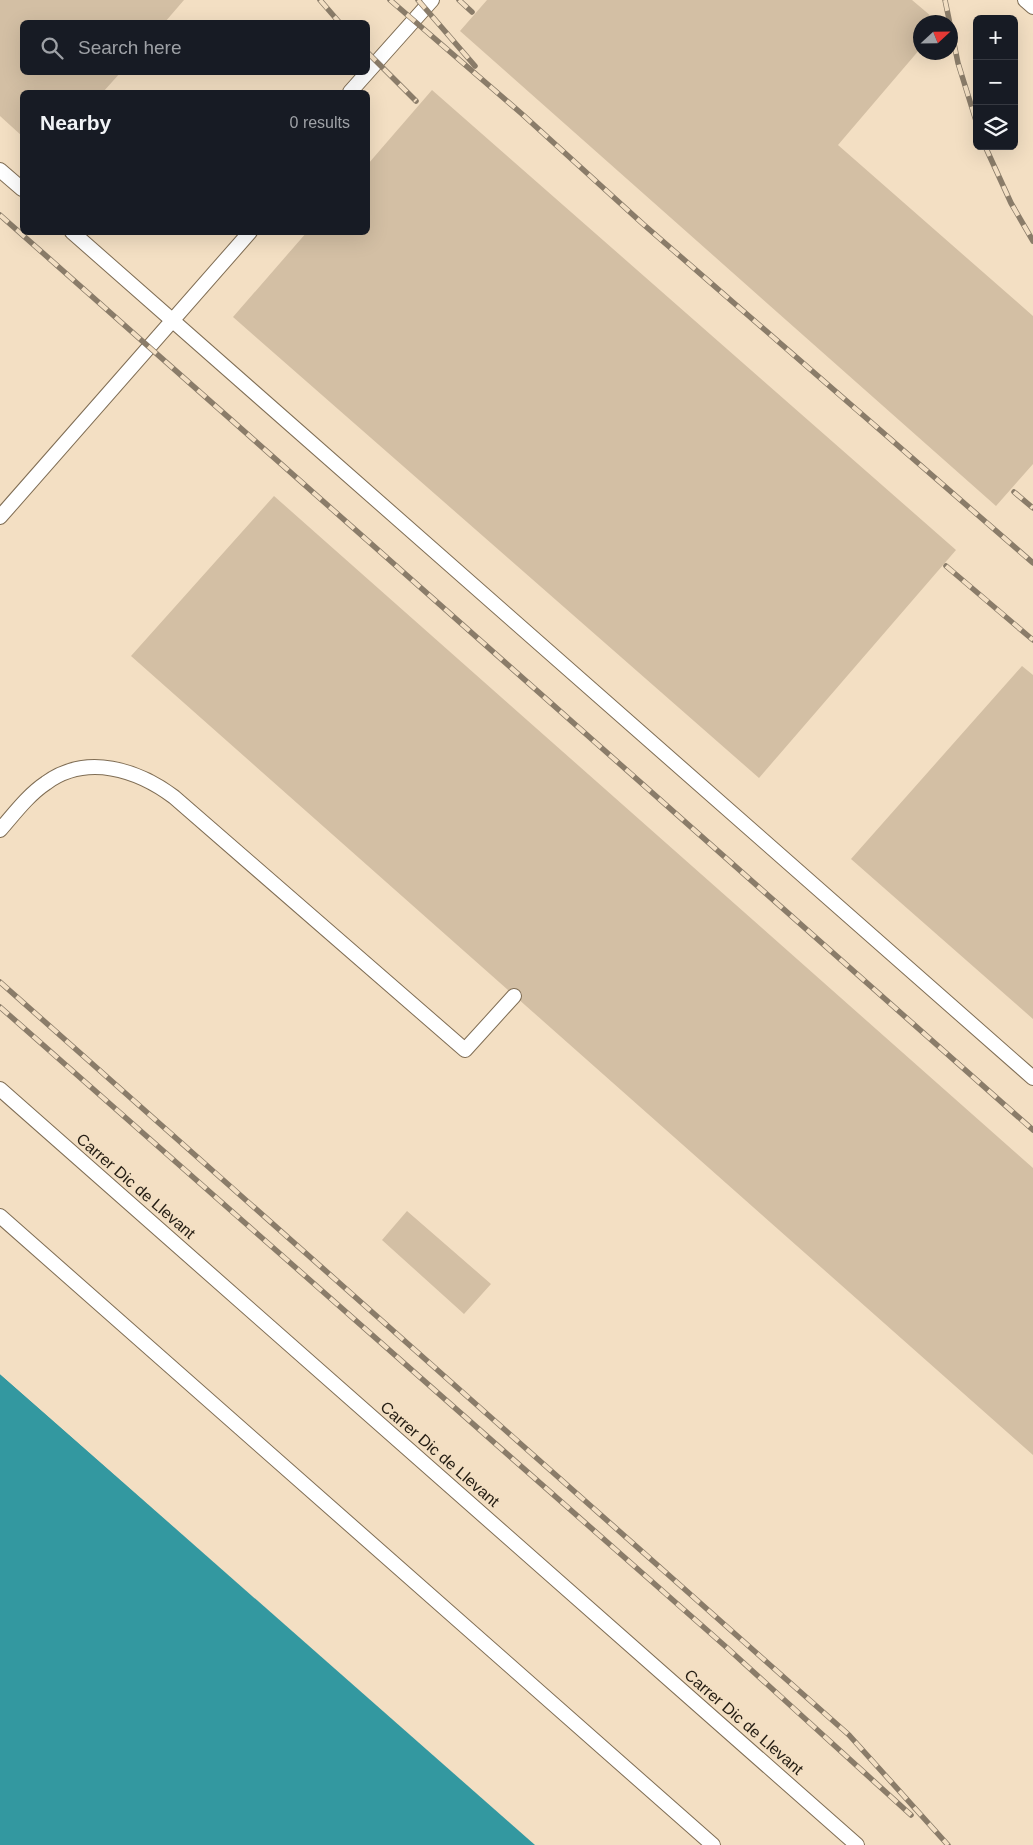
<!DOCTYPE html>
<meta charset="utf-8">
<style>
body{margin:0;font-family:Helvetica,sans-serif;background:#20242c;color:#f1f3f6}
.controls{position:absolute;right:15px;top:15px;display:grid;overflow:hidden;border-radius:8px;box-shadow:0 5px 20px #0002}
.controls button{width:45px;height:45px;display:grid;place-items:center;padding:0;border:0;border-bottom:1px solid #363941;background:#171b24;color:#f1f3f6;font:25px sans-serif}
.compass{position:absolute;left:913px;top:15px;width:45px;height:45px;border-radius:50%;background:#171b24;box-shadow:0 5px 20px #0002;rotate:68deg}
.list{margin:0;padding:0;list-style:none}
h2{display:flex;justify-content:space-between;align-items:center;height:65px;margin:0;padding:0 20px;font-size:21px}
h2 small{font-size:16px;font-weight:400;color:#9ea1a6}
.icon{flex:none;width:28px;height:28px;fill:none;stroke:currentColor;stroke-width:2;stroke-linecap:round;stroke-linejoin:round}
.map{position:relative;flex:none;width:1033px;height:1845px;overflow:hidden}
.search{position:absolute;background:#171b24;box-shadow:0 5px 20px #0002;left:20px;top:20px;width:350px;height:55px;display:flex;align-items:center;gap:12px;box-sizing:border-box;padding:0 18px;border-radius:8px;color:#9ea1a6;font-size:19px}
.panel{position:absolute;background:#171b24;box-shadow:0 5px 20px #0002;left:20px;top:90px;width:350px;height:145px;border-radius:8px}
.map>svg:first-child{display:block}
.water{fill:#3398a0}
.pier{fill:#f3dfc3}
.building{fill:#d3bfa4}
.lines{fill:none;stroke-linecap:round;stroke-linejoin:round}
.service-casing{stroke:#7f6d54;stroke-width:16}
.service{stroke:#fff;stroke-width:14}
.rail-casing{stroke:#8a7c69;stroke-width:5.5}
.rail{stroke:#f3dfc3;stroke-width:4;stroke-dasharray:11;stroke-linecap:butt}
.labels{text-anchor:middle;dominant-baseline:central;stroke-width:5;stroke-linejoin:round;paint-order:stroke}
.street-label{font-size:16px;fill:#241d13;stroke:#f3dfc3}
</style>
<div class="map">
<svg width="1033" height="1845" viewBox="0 0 1033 1845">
<rect width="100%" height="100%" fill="#f3dfc3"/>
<!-- water -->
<path class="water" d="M0,1374L535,1845H0Z"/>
<!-- pier -->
<path class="pier" d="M0,1371L537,1843L538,1845L0,1374Z"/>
<!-- building -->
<path class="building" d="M0,0H184L165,22H22V72H121L103,92H22V136L0,116Z
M487,0H912L938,22H920V49L838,145L1033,316V464L996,506L460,31Z
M432,90L956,550L759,778L233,317L307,232H368V164Z
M274,496L1033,1168V1455L131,656Z
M1022,666L1033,675V1019L851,859Z
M407,1211L491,1284L464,1314L382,1240Z"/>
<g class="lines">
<defs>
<path id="service" d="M1025,0L1033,7
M350,92L432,0
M0,170L22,189
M72,232L1033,1078
M0,517L250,232
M0,830C14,814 28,795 46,783C87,753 138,770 174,797L465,1050L514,996
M0,1089L857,1845
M0,1216L713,1845"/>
</defs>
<!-- service casing -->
<use href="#service" class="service-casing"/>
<!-- service -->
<use href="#service" class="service"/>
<defs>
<path id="rail" d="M320,0L339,22
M390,0L522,114L643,224L1033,563
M418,0L475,66
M459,0L472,12
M945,0L958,63L977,124
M368,53L416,101
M985,146L1011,203L1033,241
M0,215L1033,1130
M1014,492L1033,508
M946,566L1033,640
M0,982L849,1735L948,1845
M0,1007L725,1646L911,1815"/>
</defs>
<!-- rail casing -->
<use href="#rail" class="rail-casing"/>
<!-- rail -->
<use href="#rail" class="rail"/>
</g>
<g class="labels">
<!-- street labels -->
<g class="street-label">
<text transform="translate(136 1186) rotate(41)">Carrer Dic de Llevant</text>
<text transform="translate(440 1454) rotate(41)">Carrer Dic de Llevant</text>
<text transform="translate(744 1722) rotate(41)">Carrer Dic de Llevant</text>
</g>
</g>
</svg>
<div class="controls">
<button>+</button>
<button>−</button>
<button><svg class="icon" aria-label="layers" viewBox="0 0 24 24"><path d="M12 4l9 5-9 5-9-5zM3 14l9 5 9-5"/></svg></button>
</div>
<svg class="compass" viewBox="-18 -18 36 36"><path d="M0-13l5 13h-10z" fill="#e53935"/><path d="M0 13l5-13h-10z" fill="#9ea1a6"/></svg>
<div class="search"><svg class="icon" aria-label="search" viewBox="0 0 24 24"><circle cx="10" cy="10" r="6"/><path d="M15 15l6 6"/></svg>Search here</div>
<section class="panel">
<h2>Nearby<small>0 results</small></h2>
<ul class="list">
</ul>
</section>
</div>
